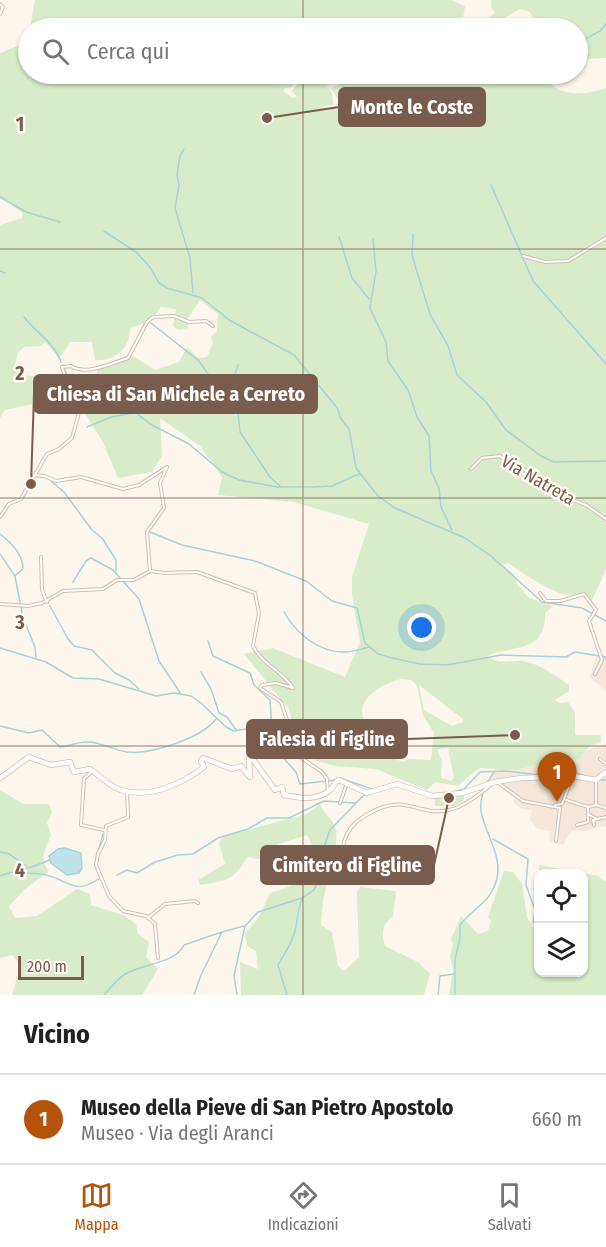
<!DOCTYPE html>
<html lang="it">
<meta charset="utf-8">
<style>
body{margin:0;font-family:"Fira Sans Condensed",sans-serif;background:#f2f2f2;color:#222}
.controls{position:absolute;right:18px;bottom:18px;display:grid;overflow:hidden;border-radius:12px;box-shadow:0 2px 4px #0004}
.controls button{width:54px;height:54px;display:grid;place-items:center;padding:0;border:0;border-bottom:2px solid #e0e0e0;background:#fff;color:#222;font:30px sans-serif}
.scale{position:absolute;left:18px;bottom:15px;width:66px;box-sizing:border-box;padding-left:6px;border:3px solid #7a5c4d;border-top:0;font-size:16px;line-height:21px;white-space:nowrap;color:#7a5c4d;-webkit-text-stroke:4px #fffaf3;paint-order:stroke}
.you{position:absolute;left:422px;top:628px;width:21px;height:21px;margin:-15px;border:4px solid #fff;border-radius:50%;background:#1a73e8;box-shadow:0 0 0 9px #1a73e833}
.badge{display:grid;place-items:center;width:39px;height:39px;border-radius:50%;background:#b45309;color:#fff;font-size:20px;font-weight:700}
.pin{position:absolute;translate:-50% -50px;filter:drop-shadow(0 2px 3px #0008)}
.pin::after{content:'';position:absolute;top:32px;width:21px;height:18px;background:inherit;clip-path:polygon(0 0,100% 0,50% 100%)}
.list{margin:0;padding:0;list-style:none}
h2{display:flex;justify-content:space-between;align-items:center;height:78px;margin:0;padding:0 24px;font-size:26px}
h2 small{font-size:20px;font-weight:400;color:#767676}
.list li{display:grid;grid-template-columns:39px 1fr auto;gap:18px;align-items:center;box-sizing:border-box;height:90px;padding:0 24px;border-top:2px solid #e0e0e0}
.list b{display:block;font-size:22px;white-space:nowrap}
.list p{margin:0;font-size:20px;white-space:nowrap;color:#767676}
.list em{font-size:20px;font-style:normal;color:#767676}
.icon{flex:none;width:33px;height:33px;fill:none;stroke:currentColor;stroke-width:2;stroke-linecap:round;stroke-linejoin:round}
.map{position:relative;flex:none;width:606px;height:995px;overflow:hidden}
.search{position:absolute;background:#fff;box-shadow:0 2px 4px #0004;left:18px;right:18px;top:18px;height:66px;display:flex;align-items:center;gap:15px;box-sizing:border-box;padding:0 21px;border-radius:33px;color:#767676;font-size:22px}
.sheet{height:168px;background:#fff}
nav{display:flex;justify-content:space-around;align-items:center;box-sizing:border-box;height:84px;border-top:2px solid #e0e0e0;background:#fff;font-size:16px;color:#767676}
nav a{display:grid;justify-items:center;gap:3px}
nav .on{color:#b45309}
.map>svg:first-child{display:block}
.residential{fill:#f5e8da}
.green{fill:#d8ecc9;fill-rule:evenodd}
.water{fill:#bfe3e8;stroke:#a5d3da;stroke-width:1.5}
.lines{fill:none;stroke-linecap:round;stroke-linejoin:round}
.stream{stroke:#a5d3da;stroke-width:1.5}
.street-casing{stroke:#d1beb0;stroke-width:4}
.secondary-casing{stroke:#d6c0b0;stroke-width:6}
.street{stroke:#fff;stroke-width:2}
.secondary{stroke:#fff;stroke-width:4.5}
.grid{fill:none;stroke:#7a5c4d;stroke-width:1.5;stroke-opacity:0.55}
.labels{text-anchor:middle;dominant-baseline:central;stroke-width:5;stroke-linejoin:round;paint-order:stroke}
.street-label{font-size:18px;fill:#7a5c4d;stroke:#fffaf3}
.grid-label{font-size:20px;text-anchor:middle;font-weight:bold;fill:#7a5c4d;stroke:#fffaf3;stroke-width:5;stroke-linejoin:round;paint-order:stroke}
.leader{fill:none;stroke:#7a5c4d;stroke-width:2}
.callout-dot{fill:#7a5c4d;stroke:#fffaf3;stroke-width:2}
.callout{fill:#7a5c4d;stroke:#7a5c4d;stroke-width:2}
.callout-label{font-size:20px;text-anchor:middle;font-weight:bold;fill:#fff}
</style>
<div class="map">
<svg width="606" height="995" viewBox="0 0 606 995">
<rect width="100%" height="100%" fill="#fdf6ec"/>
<!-- residential -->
<path class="residential" d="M597,654L606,657V691L590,677Z
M606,745V826L583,831L573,830L566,838L564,845L549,842L550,831L537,829L530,819L532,810L522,809L514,803L516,794L493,781L488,783L497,767L516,770L554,761L581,759L580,755L589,749Z"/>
<!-- green -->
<path class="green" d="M35,0H451L465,6L463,19L490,27L486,19L495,13L491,7V0H606V58L578,59V28L542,27L535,23L530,12L520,9L503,19L507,28H30Z
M28,34V74H303L297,76L292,87L285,88L284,92L293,98L297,97L292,91C300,83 299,76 311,74H546C553,99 587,95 606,88V569L591,603L588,595C580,592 577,596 569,595C551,593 523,573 508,563L503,565L514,574L517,584L529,598L553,606L545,613C546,655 512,644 487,656C499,664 507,661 520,661C536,661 556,676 569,685V691L555,700L560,703L568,702L575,713V735H601V743L591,745L581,755V759L554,761L516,770L479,768L458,786L435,782L427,790L376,769L335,766L301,756L289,709L244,654L273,648L345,677L360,642L352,595V577L369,524L294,502L218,495L222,477L200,446L160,418L162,455L152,472L118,478L103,442L84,412L46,401L5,410L0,418V225L22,218L23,213L0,198V53L27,42ZM347,79L348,81L331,88L341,104L337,109L319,107L333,105L332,93L326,85ZM200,300L218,314L217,331L211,337L213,343L207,357L198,358L187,347L179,362L155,370L135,357L127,356L100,365L96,374L105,384L92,387L89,380L80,381L71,390L73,406L60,403L54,388L39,392L33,376L24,375L14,368L18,353L24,347L41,346L45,342L58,357L62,355L70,342H92L95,360C115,362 131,347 130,328L151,321L161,307L176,309L173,326L178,330L188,328V318ZM401,679L412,680L417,686L423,715L434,733L431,760L408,759L403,762L360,746L361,732L371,728L366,726C365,720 363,719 362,713C361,694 386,683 401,679ZM419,685L463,719V722L452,726L424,710ZM448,748L454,778L451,781L441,778L442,762L437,749Z
M0,790L23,804H49L52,812L47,823L51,835C46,849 38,858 49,871L24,890L9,906L15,918L37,916L77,889L90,894L91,905L123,915L136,924L138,934L149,942L146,957L158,969L142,995H12L21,965L12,955L0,958Z
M464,794V800L454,806H435V796Z
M320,804C324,815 332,818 335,826C341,841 328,876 325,892C322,903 322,914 321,925L332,932L338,966L344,971L359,957L357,892L360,887L396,891L393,916C382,925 381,932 385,946L418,962L430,974L424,995H241L240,962L258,969L256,951L247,946L245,933L259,917L270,893C301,884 327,872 307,835L273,846L264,860L247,857C234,881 226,881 200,885L198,880L225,864L219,843L224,836L307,814Z
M539,865L598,876L606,882V995H449L453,970L450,956L453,944L451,939L461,916L478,934L488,931L491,920L488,917L504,871L513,872L522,884L527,917L538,936V972H584V874L540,873Z"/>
<!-- water -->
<path class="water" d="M65,848L81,853L82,868L79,873L67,875L51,863L49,856L58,849Z"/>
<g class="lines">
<!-- stream -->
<path class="stream" d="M578,43L600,31L606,24
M184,149L180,156L177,175L179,185L175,208L190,258L193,293
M491,185L533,281L606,364
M0,197L26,212L60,222
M104,231L136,252L150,267L159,283L167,288L202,298L229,320L294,355L338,409L340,417L349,429L356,468L378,496L395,508L465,538L491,556L542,602L582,608L606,621
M413,234L412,255L417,272L430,314L448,346L457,375L486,402L506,430L541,456L554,462L606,461
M339,237L352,278L369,299
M373,239L376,271L370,308L386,342L388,361L408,390L417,417L429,436L431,471L439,488L441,507L452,530
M0,271L5,273
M24,317C36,333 54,342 61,362
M151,323L199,361L220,391L232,399L238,411L240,432L270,477L280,486
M64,369L77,393L129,407L150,424L189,444L222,472L239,480L277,487H313L332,486L359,474
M232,399L230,390L238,365
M87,427L111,417L133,413
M51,481L64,492L92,530L102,538L116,560V571
M150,532L182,545L255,561L306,581L332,601L357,608L365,643L378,654L392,658L420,664L447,665L501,655L566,657L575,652L606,657
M0,534C12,543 23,554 23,569L16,575
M0,554L15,576L23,618L35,647L36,657
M73,582L86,561L91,558L113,570L139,599L159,661L181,694
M50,606L68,639L74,646L92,650L115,673L129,680L139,689
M284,612C296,633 319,653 345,652C353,652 361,649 369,647
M208,641L213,656L250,673L254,685L270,700L272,729L268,741
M0,648L46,662L73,678L99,679L156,696L174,693L191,696L201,703L226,727L234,731L252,728L258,730L296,772L300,784L335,780
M201,672L211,689L219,713L227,717L236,730
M0,726L29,733L42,730L60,747C70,746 77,742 87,742C101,742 113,750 127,752C150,755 202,738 216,719
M543,775L572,772L586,776
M340,778L375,790
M599,780H606
M487,783L494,772
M456,791L464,789L480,772L506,771L539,775
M493,839L528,859L526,885L535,910L533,923
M0,852L9,854L27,866
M18,869C28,876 35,872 46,875C71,881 74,896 100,878L95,863L103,834
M117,875L127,870L137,873L155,862L178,855L193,854L218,838L248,829L267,818H289L324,801L355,803
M0,876C17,870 34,868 49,860
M104,995C111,988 117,979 125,974C142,964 176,963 184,945L222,932
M194,995L201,975L222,932L244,926
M237,995L234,976L245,926L258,912L302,898L314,890L323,872V850L330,830L365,794
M287,995L278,965C284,954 292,944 295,931C298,920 297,910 302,899
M438,995L440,976L454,974
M455,995V959L460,939V925C470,911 488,903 494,887C510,852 471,823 483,793"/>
<defs>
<path id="street" d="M0,4L3,7L0,14
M523,256L545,262L568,261L606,238
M471,469L482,458L500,456L513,466L535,474L557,494L586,505L606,519
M34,475L44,476L56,481L81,477L123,489L139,485L167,467
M0,517L9,504L21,499L47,454L59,449L72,438L80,409L71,396L62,367L71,366C85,376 113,363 128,358L147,322L153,317L174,316L189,322L206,321L213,326
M41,557L42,590L47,602
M150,571L147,532L164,508L160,483L167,467
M540,593L546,601H560L584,594L596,610L589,621L602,660L595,674
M0,604L28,606L42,603L63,591L103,589L117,580H134L150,571L164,573L197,572L255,593L259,613L253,646C263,665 282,671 293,688L276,683L262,685L260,688L281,702L291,732L294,753L322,772L327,779L328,792
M600,759L606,764
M92,771L84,779L81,825L104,830
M497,782L523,801L560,808L556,841
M127,792L128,817L106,826L105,840L98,854L96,865L109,896L123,911L146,916L155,924L158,958
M566,800L588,807
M340,803L347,783
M555,805L562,804L572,778
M596,805L606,808
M588,807L596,805V780
M588,814L597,819
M577,825L588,822V807
M594,825L593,820L606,817
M343,865C340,857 343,842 347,834C353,823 359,819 370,813C407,792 417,817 449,810C464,807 481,793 492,784
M149,917L165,904L195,901L198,903"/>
<path id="secondary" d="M0,778L29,757L51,765L70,762L74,772L90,769C99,775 110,787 121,790C149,799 182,784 204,767L201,761L203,758L232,769L241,766L250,777L249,759L252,758L275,790L282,787L284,795C299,798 316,801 329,791C334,787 333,783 339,780L367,793L397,784L432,796L462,793L495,782L522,778L573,776L596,780L606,772"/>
</defs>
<!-- street casing -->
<use href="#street" class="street-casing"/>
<!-- secondary casing -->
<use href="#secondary" class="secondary-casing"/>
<!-- street -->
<use href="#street" class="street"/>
<!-- secondary -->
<use href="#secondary" class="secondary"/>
</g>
<!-- grid -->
<path class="grid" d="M303,0V28M303,74V995M0,249H606M0,498H606M0,746H606"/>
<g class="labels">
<!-- street labels -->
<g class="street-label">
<text transform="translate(538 480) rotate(30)">Via Natreta</text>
</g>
</g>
<g class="grid-label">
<text x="20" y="131">1</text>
<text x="20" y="380">2</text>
<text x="20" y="629">3</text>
<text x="20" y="877">4</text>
</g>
<!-- callouts -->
<path class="leader" d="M267 118L339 107M31 484L34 394M515 735L407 739M449 798L434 865"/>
<g class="callout-dot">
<circle cx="267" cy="118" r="6"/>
<circle cx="31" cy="484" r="6"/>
<circle cx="515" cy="735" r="6"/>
<circle cx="449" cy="798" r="6"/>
</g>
<g class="callout">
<rect x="339" y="88" width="146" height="38" rx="6"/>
<rect x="34" y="375" width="283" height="38" rx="6"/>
<rect x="247" y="720" width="160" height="38" rx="6"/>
<rect x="261" y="846" width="173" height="38" rx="6"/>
</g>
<g class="callout-label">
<text x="412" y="114">Monte le Coste</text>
<text x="176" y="401">Chiesa di San Michele a Cerreto</text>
<text x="327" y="746">Falesia di Figline</text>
<text x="347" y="872">Cimitero di Figline</text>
</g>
</svg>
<div class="controls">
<button><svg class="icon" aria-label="locate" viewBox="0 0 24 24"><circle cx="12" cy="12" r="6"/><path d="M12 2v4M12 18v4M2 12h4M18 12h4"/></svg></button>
<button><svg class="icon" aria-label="layers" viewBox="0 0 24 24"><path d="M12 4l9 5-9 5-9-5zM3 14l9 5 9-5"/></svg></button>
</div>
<div class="scale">200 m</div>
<div class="you"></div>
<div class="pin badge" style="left:557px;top:802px">1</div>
<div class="search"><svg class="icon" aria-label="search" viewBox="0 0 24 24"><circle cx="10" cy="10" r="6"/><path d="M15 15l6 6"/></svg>Cerca qui</div>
</div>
<section class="sheet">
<h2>Vicino<small></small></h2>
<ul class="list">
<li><span class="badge">1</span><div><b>Museo della Pieve di San Pietro Apostolo</b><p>Museo · Via degli Aranci</p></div><em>660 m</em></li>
</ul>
</section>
<nav>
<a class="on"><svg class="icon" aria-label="map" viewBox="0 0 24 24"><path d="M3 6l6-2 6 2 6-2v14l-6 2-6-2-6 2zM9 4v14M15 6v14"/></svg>Mappa</a>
<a><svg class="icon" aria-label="directions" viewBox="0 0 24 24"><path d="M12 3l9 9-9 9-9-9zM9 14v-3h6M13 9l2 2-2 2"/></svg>Indicazioni</a>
<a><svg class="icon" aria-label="saved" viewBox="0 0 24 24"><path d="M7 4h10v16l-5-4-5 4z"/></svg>Salvati</a>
</nav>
